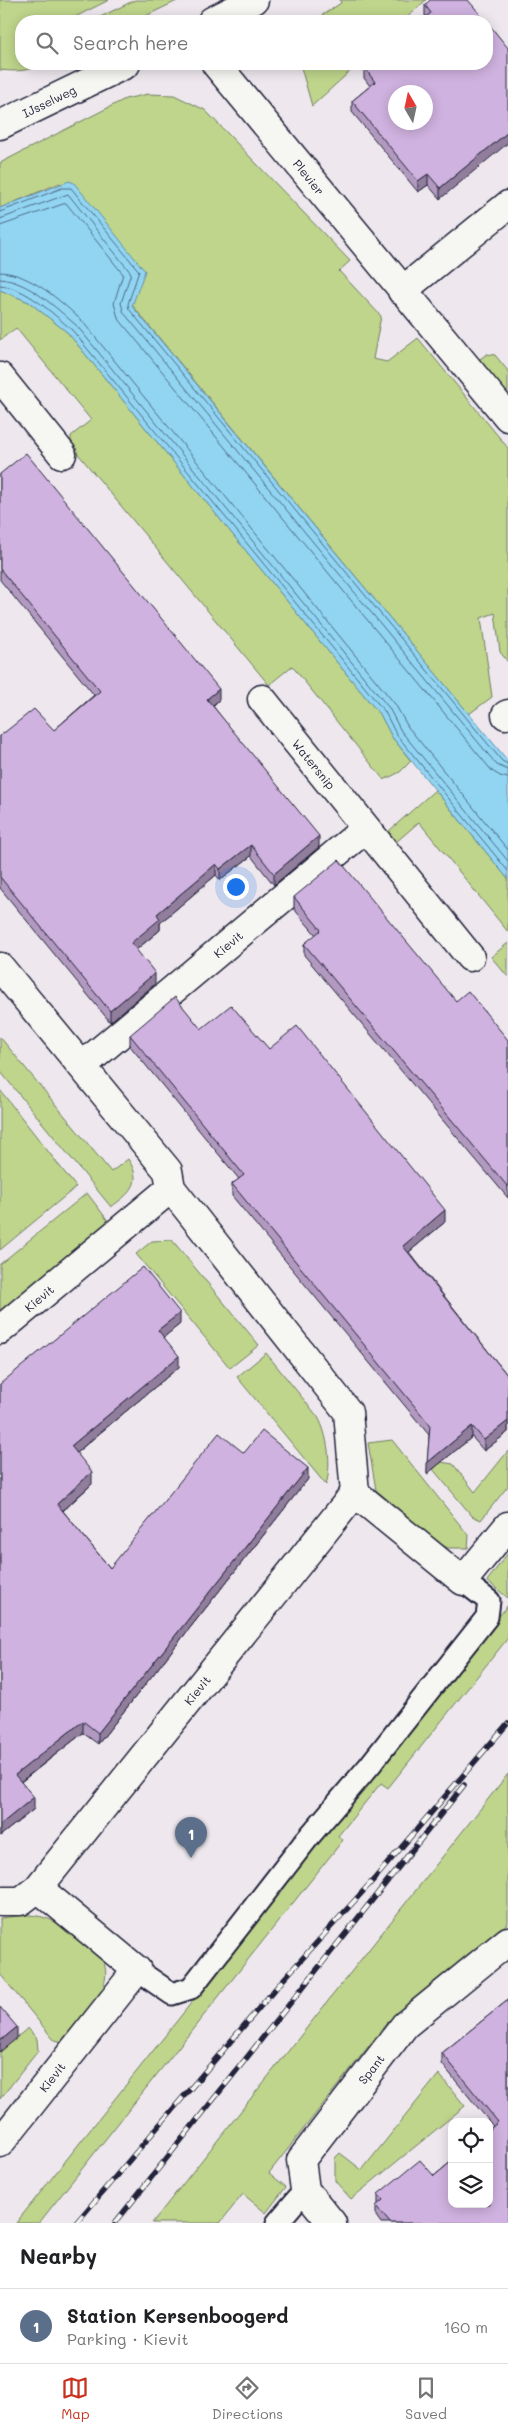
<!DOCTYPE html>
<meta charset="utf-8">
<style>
body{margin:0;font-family:Mali,sans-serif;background:#f2f2f2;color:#202124}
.controls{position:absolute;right:15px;bottom:15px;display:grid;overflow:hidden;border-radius:10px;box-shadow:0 2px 12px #0003}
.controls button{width:45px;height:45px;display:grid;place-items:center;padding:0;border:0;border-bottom:1px solid #e0e0e0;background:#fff;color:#202124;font:25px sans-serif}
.compass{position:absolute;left:388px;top:85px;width:45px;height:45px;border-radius:50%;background:#fff;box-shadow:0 2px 12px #0003;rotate:351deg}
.you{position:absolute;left:235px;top:886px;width:18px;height:18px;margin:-12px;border:4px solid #fff;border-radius:50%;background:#1a73e8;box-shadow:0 0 0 8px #1a73e833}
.badge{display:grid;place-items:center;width:32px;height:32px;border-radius:50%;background:#c8321e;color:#fff;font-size:16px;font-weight:700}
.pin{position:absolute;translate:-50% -41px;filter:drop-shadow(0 1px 2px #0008)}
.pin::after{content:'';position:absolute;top:26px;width:18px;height:15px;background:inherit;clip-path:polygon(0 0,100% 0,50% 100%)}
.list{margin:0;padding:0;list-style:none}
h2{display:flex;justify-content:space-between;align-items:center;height:65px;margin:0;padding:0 20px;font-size:21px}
h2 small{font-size:16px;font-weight:400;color:#757577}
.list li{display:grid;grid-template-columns:32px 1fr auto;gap:15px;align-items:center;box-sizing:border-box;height:75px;padding:0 20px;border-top:1px solid #e0e0e0}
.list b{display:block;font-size:19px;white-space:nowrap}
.list p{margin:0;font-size:16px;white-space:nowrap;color:#757577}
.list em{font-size:16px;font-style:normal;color:#757577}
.icon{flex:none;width:28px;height:28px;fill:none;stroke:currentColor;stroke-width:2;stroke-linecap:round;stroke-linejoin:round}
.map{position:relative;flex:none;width:508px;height:2223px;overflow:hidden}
.search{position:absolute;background:#fff;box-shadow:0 2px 12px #0003;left:15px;right:15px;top:15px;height:55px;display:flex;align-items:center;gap:12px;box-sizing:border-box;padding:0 18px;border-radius:20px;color:#757577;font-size:19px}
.sheet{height:140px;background:#fff}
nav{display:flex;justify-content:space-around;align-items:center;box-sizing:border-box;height:70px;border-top:1px solid #e0e0e0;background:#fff;font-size:14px;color:#757577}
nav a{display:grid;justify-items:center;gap:2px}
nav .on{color:#c8321e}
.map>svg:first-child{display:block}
.green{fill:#bed58b;stroke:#707c63}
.water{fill:#91d5f3;stroke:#658da9}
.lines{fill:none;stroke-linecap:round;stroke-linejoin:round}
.shore{stroke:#4e6a85;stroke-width:1}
.service-casing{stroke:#22223b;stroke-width:25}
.minor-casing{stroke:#22223b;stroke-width:31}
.tertiary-casing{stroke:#22223b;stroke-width:31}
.service{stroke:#f6f6f2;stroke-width:21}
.minor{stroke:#f6f6f2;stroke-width:28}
.tertiary{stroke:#f6f6f2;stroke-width:28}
.rail-casing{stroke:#22223b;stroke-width:5.5}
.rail{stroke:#f6f6f2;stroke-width:4;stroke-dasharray:11;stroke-linecap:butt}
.wall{fill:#b299c0;stroke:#22223b}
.shaded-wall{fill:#917d9c;stroke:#22223b}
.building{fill:#cfb2df;stroke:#22223b;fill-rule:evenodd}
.labels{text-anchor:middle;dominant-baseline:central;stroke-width:4.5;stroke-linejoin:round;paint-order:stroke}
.street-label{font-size:12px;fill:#22223b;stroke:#f6f6f2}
</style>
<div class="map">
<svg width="508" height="2223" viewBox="0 0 508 2223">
<rect width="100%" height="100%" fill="#eee8ee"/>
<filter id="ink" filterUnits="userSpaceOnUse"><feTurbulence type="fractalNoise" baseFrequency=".02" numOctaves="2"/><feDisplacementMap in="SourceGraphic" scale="10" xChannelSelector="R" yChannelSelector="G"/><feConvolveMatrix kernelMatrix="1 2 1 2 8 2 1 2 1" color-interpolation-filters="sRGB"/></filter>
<g filter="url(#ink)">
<!-- green -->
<path class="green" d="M0,0H109L67,21H21V42L18,44H21V64H45C29,71 17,72 0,70Z
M135,0H179L135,21H92Z
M340,0H426L403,21H313L341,3Z
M300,64H358L312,106Z
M148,94L174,95L205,110L350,261L339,271L381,316L373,359L387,362L418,338L508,448V662L500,652L495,613L481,618L492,697L469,714L132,305L60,183L0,208V163L125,99Z
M0,290L29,302L68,333L381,716L392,737L411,761L400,772L384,780L292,666L269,685L74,449L71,442V436L91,420L16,328L0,340Z
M487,354L495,355L508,371V398L477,361Z
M435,790L508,879V932L419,822L395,843L389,835V831Z
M508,943V977L491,957Z
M0,1037L111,1172L128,1159C144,1183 130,1193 111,1207L0,1071Z
M0,1090L76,1187L0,1250Z
M87,1193L109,1222L0,1311V1264Z
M172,1240L259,1345L230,1368L136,1254L152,1241Z
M266,1353L318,1417C328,1435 332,1465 326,1485L237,1377Z
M392,1440L469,1536L468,1548H448L440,1544L376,1490L368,1443Z
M508,1451V1486L481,1520L472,1516L432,1468L441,1462L453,1464L475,1492Z
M508,1553V1598L487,1581Z
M508,1605V1638L388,1788L381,1783L338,1836L343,1840L39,2223H16Z
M508,1774V1923L386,2024L269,2173L286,2187L266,2213L243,2194L220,2223H152Z
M26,1915C48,1915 60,1924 77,1937C84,1942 93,1947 98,1953C123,1983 81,2019 64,2042L54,2040L0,1974V1918Z
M28,2028L37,2039L38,2051L0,2099V2051Z
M439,2074L465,2106L351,2199L335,2181V2158L340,2153L362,2170Z"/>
<!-- water -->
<path class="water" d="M69,181L74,183L145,271L132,306L508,761V879L392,737L381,716L68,333L29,302L0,290V208Z"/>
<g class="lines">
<!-- shore -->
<path class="shore" d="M0,212L62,188H71L139,271L128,304L129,309L502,761L508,764
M0,219L68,194L131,273L121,303L124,313L497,765L508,770
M0,226L66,203L123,274L114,303L118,318L492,771L500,776L508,778
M0,272C30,273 61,301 82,321L395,704L408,727L508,850
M0,279C29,281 56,308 77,326L389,708L401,731L508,861
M0,285C27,288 52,313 72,330L385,712L396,734L508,871"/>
<defs>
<path id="service" d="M137,1970L172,1994L191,1988L307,1839L370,1765L487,1617L489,1601L463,1581
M277,2223L305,2190"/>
<path id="minor" d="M216,64L508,417
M402,291L508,205
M0,377L62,454
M262,699L470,957
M506,715L508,714
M0,967L168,1171L171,1188L348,1412L355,1493L38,1888L21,1901H0
M82,1066L365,829
M0,1330L171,1188
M355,1493L463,1581L508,1526
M0,2143L137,1970L38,1888
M332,2223L305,2190L301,2160L405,2025L508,1941"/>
<path id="tertiary" d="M212,21L254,0
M0,125L126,64"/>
</defs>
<!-- service casing -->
<use href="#service" class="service-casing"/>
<!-- minor casing -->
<use href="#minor" class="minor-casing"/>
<!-- tertiary casing -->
<use href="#tertiary" class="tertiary-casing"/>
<!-- service -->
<use href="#service" class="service"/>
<!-- minor -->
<use href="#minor" class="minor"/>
<!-- tertiary -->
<use href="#tertiary" class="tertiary"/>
<defs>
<path id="rail" d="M76,2223L282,1981L376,1877L508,1723
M115,2223L464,1785"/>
</defs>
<!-- rail casing -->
<use href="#rail" class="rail-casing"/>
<!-- rail -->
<use href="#rail" class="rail"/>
</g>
<!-- wall -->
<path class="wall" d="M425,5L486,21L426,17L425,16Z
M487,64L440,199L428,185L418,192L352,112V101L370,86L364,78V67Z
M0,474L219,700L213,706L319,847L274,885L251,856L220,880L216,875L160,923V930L136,950L155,984L110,1022L0,888V736L54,730L94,695L0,580Z
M294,897L456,1001L508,1040V1198L304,955V944L316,935L294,909Z
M201,1029L269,1049L445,1222L409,1252L508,1376V1432L484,1451L472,1437L427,1474L429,1435L232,1196V1184L239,1179L130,1046V1035Z
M180,1324L164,1337L179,1367L76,1453L92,1484L63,1511L110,1568L244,1453L308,1479L98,1744L83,1733L21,1782L34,1809L0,1836V1384Z
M508,2000V2223H381L376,2216V2206L378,2204V2194L434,2176L493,2126L442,2064V2053Z"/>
<!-- shaded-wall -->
<path class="shaded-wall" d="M508,132V143L440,199V188Z
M428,174V185L418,192V181Z
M219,689V700L207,710V699Z
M319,836V847L274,885V874Z
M251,845V856L220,880V869Z
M216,864V875L160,923V930L131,954V943L157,914Z
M155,973V984L110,1022V1011Z
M445,1210V1222L403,1257V1246Z
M180,1313V1324L158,1342V1330Z
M179,1356V1367L71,1457V1446Z
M508,1421V1432L484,1451V1440Z
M472,1426V1437L427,1474V1463Z
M308,1468V1479L98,1744V1733Z
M92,1472V1484L57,1515V1504Z
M83,1721V1733L15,1786V1775Z
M34,1797V1809L0,1836V1825Z
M17,2027V2038L0,2052V2041Z"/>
<!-- building -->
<path class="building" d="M430,0H468L486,21H420L431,13L425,5Z
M487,22L508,48V132L440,188L428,174L418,181L352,101L375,82L364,67L367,64H487ZM396,92H426V122H396Z
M26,453L219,689L207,699L319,836L274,874L251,845L220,869L216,864L157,914L160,919L131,943L155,973L110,1011L0,877V736L34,709L54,730L100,691L0,569V474Z
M339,860L456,1001L468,991L508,1040V1187L304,944L321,930L294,897Z
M175,997L201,1029L231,1005L269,1049L297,1026L445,1210L403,1246L508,1376V1421L484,1440L472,1426L427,1463L430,1425L232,1184L244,1175L130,1035Z
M143,1267L180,1313L158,1330L179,1356L71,1446L92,1472L57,1504L110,1568L219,1433L244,1453L262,1431L308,1468L98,1733L83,1721L15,1775L34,1797L0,1825V1384Z
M508,2000V2223H390L376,2206L383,2200L378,2194L420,2160L434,2176L452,2161V2204H489V2130L498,2122L442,2053Z
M0,2007L17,2027L0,2041Z"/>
</g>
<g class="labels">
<!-- street labels -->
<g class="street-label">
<text transform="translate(49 101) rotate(-26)">IJsselweg</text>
<text transform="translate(309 177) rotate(51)">Plevier</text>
<text transform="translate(314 764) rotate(51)">Watersnip</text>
<text transform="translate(228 944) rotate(-40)">Kievit</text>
<text transform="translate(39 1298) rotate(-40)">Kievit</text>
<text transform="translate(197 1690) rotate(-51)">Kievit</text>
<text transform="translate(371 2069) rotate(-52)">Spant</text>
<text transform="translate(52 2077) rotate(-52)">Kievit</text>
</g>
</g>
</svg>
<div class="controls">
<button><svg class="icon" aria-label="locate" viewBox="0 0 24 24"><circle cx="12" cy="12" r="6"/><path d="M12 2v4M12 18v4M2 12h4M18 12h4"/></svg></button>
<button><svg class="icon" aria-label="layers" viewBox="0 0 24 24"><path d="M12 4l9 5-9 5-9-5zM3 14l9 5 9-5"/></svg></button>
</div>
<svg class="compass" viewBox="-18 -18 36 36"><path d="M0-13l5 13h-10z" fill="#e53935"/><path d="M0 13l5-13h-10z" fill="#757577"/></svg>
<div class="you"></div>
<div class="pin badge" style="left:191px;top:1858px;background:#5c6f8a">1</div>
<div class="search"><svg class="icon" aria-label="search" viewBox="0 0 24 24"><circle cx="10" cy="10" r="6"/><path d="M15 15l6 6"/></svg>Search here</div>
</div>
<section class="sheet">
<h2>Nearby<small></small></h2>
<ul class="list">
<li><span class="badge" style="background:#5c6f8a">1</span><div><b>Station Kersenboogerd</b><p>Parking · Kievit</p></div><em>160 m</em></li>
</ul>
</section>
<nav>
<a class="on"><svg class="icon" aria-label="map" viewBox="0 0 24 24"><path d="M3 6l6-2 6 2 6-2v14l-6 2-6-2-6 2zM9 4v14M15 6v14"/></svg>Map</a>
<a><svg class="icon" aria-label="directions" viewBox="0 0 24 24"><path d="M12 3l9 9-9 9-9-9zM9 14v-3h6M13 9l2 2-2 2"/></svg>Directions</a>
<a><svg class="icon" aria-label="saved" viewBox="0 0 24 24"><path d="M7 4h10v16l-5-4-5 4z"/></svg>Saved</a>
</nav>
